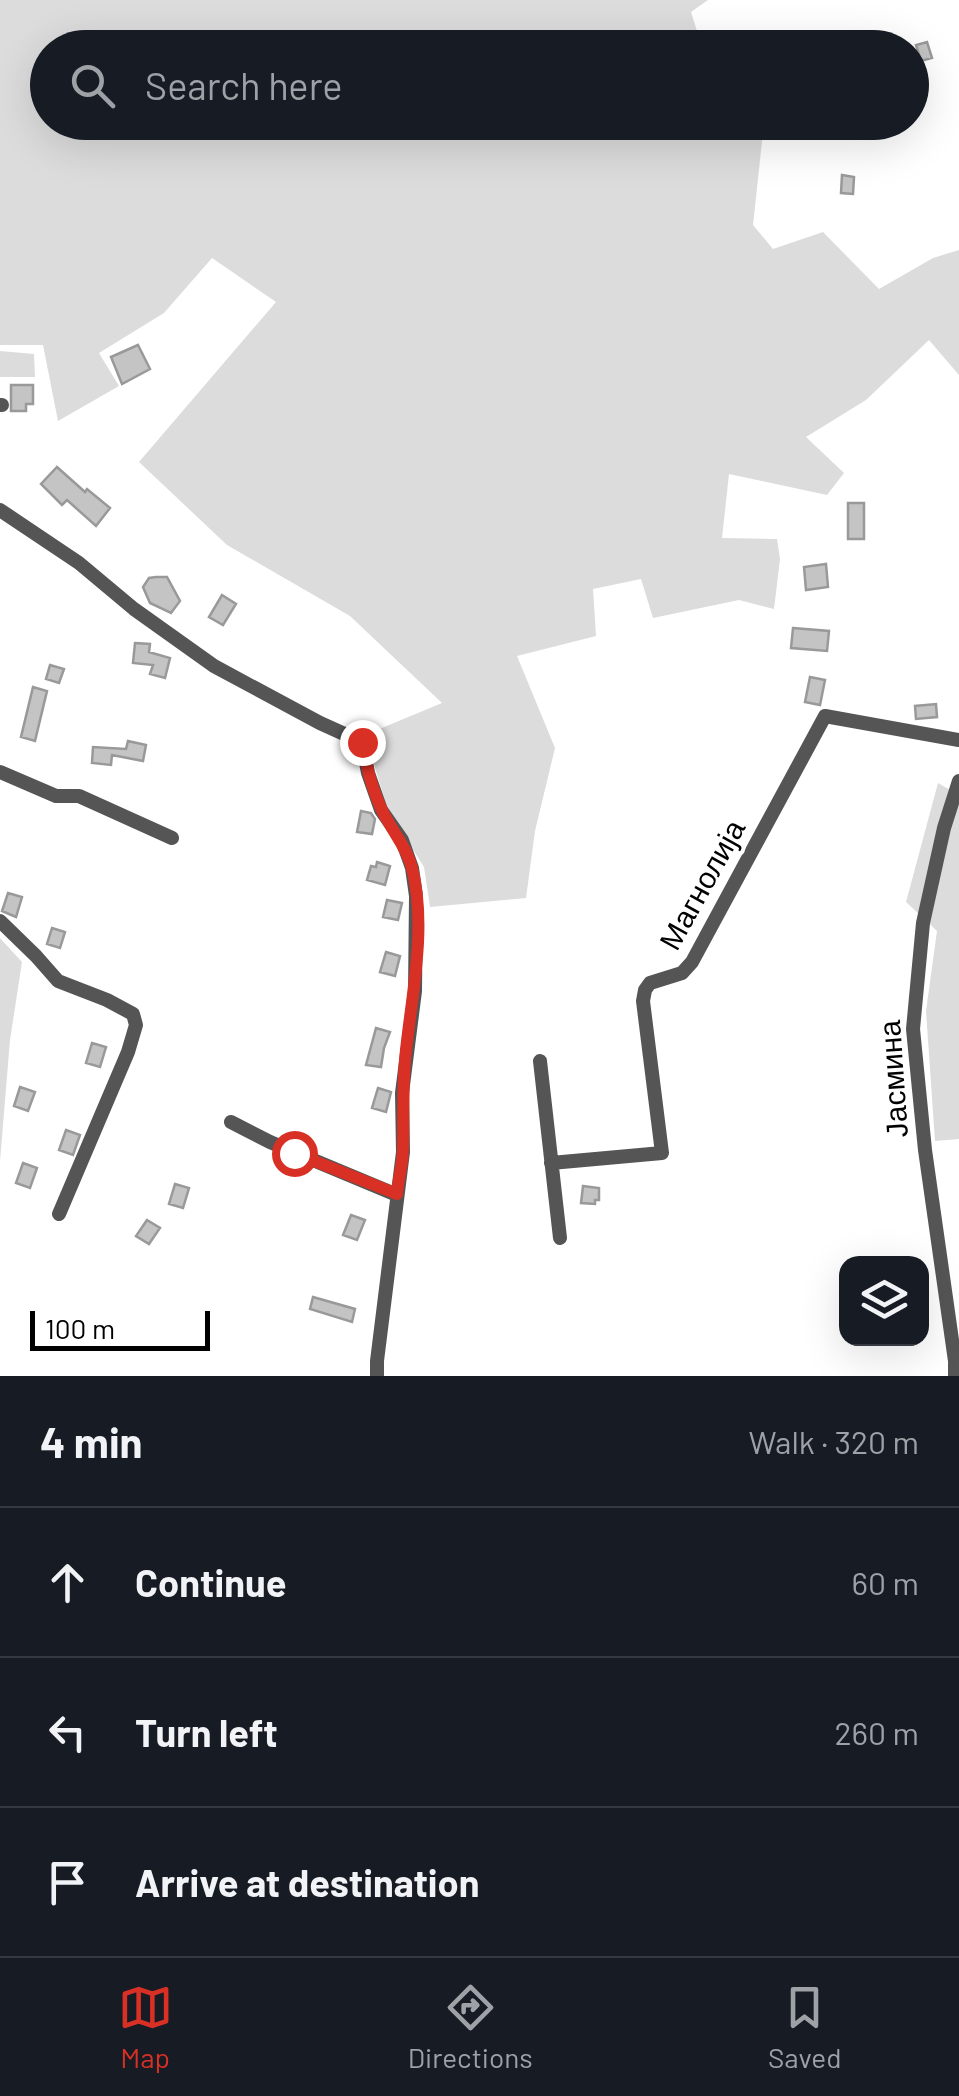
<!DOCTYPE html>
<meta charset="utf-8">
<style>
body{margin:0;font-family:Barlow,sans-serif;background:#20242c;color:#f1f3f6}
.controls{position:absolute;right:30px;bottom:30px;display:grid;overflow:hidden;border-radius:20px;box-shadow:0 10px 40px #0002}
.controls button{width:90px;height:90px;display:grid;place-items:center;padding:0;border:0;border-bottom:2px solid #363941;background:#171b24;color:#f1f3f6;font:50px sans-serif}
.scale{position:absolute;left:30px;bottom:25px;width:180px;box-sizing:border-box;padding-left:10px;border:5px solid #000;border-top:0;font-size:28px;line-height:35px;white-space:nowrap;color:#000;-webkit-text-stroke:8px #fff;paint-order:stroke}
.stop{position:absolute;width:30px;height:30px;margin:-22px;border:8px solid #d93025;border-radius:50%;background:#fff}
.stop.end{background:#d93025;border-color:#fff;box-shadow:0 2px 10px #0008}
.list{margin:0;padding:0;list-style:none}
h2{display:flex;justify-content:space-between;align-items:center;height:130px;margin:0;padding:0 40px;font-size:42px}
h2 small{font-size:32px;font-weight:400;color:#9ea1a6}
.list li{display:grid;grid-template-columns:65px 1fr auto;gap:30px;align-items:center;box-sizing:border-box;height:150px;padding:0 40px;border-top:2px solid #363941}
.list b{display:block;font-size:38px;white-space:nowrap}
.list em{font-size:32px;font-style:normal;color:#9ea1a6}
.icon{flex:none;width:55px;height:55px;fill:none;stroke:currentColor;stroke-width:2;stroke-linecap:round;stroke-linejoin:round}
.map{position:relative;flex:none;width:959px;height:1376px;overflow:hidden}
.search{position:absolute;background:#171b24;box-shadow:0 10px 40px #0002;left:30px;right:30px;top:30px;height:110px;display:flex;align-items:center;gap:25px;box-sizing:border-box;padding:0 35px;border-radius:55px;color:#9ea1a6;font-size:38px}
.sheet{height:580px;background:#171b24}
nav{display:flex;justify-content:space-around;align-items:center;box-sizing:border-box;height:140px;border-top:2px solid #363941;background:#171b24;font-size:28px;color:#9ea1a6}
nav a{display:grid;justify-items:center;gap:5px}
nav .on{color:#d93025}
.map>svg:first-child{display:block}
.green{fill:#dcdcdc}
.building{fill:#c4c4c4;stroke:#999;stroke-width:2.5}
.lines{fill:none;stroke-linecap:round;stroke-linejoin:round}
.minor{stroke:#555;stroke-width:14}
.route{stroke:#d93025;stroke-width:12}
.labels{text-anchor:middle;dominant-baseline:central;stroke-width:8;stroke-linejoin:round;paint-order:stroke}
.street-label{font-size:30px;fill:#000;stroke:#fff}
</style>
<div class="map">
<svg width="959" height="1376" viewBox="0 0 959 1376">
<rect width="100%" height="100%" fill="#fff"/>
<!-- green -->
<path class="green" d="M0,0H708L691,12L702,47L48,48V122L764,123L753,225L773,249L823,232L879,289L933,258L959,250V375L929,340L866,400L806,437L844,473L827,495L729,474L722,538L777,539L780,559L774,609L739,600L653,618L641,579L593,589L596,636L517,656L555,748L535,831L526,898L430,907L424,867L388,810L365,735L442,703L350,616L227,545L139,462L276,302L212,258L164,313L99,353L119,386L58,421L43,345H0Z
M0,351L34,354L35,377H0Z
M938,783L959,795V1139L935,1141L926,1011L937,931L906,902Z
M0,938L22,962L10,1040L0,1161Z"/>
<!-- building -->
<path class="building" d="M927,42L932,58L921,61L916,45Z
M842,175L854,177L853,194L841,193Z
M138,345L150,369L122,384L111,357Z
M11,385H33V404H26V411H11Z
M57,467L85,492L87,489L110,508L96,526L67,500L62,505L41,484Z
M848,503H864V539H848Z
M826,564L828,587L806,590L804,567Z
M156,577H167L180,601L171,613L150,603L143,587L149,578Z
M222,595L236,604L223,625L209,617Z
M793,628L829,631L827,651L791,648Z
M135,643L150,644L149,652L170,658L165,678L150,674L153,665L133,663Z
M50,665L64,669L59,683L46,679Z
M810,677L825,680L820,705L805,702Z
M33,687L47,691L35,741L21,737Z
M936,704L937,717L916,719L915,706Z
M128,741L146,745L143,761L112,755L111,765L92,763L93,747L126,749Z
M361,811L371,813L375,819L372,834L357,832Z
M377,862L390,866L385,885L367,880L371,866L376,867Z
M8,893L22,897L16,917L2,911Z
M387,900L402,903L398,920L383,917Z
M52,928L65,932L60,948L47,944Z
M386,952L400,956L395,976L380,972Z
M376,1028L390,1032L384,1048L381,1067L366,1065Z
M92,1043L106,1047L100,1067L86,1063Z
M20,1087L35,1092L28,1111L14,1106Z
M378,1088L391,1092L386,1112L372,1108Z
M66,1130L80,1135L73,1155L59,1150Z
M23,1163L37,1168L30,1188L16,1183Z
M175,1184L189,1188L183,1208L169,1204Z
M583,1186L599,1188V1200H595V1204L581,1203Z
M351,1215L365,1220L357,1240L343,1235Z
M147,1220L160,1228L149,1244L136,1236Z
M313,1297L355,1309L352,1322L310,1309Z"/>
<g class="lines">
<!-- minor -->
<path class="minor" d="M0,405H2
M0,510L79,563L134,609L214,666L320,723L362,742L368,773L381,810L402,840L412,868L416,896L415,991L402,1093L403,1152L377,1361V1376
M0,772L56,796H79L172,838
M0,921L36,956L58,981L107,1000L133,1014L136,1025L128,1052L59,1214
M540,1061L560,1238
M231,1122L270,1142L397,1195
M551,1163L662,1153L643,1001L645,990L650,983L682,973L692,962L825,716L959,740
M955,1376V1361L925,1150L913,1029L923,923L944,828L959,781"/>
</g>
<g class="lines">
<!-- route -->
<path class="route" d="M294,1153L397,1194C398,1179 403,1164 403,1149C404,1116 402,1084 406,1050C412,993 427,926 412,868C406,845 390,829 381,808C371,787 366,764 362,742"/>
</g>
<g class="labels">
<!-- street labels -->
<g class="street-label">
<text transform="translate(701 884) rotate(-61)">Магнолија</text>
<text transform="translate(892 1079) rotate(-94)">Јасмина</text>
</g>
</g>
</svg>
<div class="controls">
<button><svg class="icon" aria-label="layers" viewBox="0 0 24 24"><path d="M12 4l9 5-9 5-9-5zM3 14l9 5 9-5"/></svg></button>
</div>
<div class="scale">100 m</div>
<div class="stop" style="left:294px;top:1153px"></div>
<div class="stop end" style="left:362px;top:742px"></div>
<div class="search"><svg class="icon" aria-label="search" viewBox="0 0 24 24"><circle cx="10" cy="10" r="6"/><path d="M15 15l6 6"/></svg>Search here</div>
</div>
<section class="sheet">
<h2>4 min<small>Walk · 320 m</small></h2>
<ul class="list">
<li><svg class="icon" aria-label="ahead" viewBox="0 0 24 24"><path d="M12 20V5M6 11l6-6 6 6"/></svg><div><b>Continue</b></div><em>60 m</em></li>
<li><svg class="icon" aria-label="left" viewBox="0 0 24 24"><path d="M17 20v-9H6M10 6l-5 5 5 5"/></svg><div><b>Turn left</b></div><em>260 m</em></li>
<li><svg class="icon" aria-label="arrive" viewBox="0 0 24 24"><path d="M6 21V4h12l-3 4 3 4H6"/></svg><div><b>Arrive at destination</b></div></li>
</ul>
</section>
<nav>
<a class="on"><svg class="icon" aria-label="map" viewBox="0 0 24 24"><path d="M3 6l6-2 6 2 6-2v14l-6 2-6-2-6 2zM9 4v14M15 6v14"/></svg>Map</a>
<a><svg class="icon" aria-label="directions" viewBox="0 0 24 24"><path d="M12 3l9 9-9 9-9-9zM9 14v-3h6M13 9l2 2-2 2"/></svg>Directions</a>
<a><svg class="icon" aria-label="saved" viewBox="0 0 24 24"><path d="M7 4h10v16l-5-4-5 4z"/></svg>Saved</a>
</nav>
